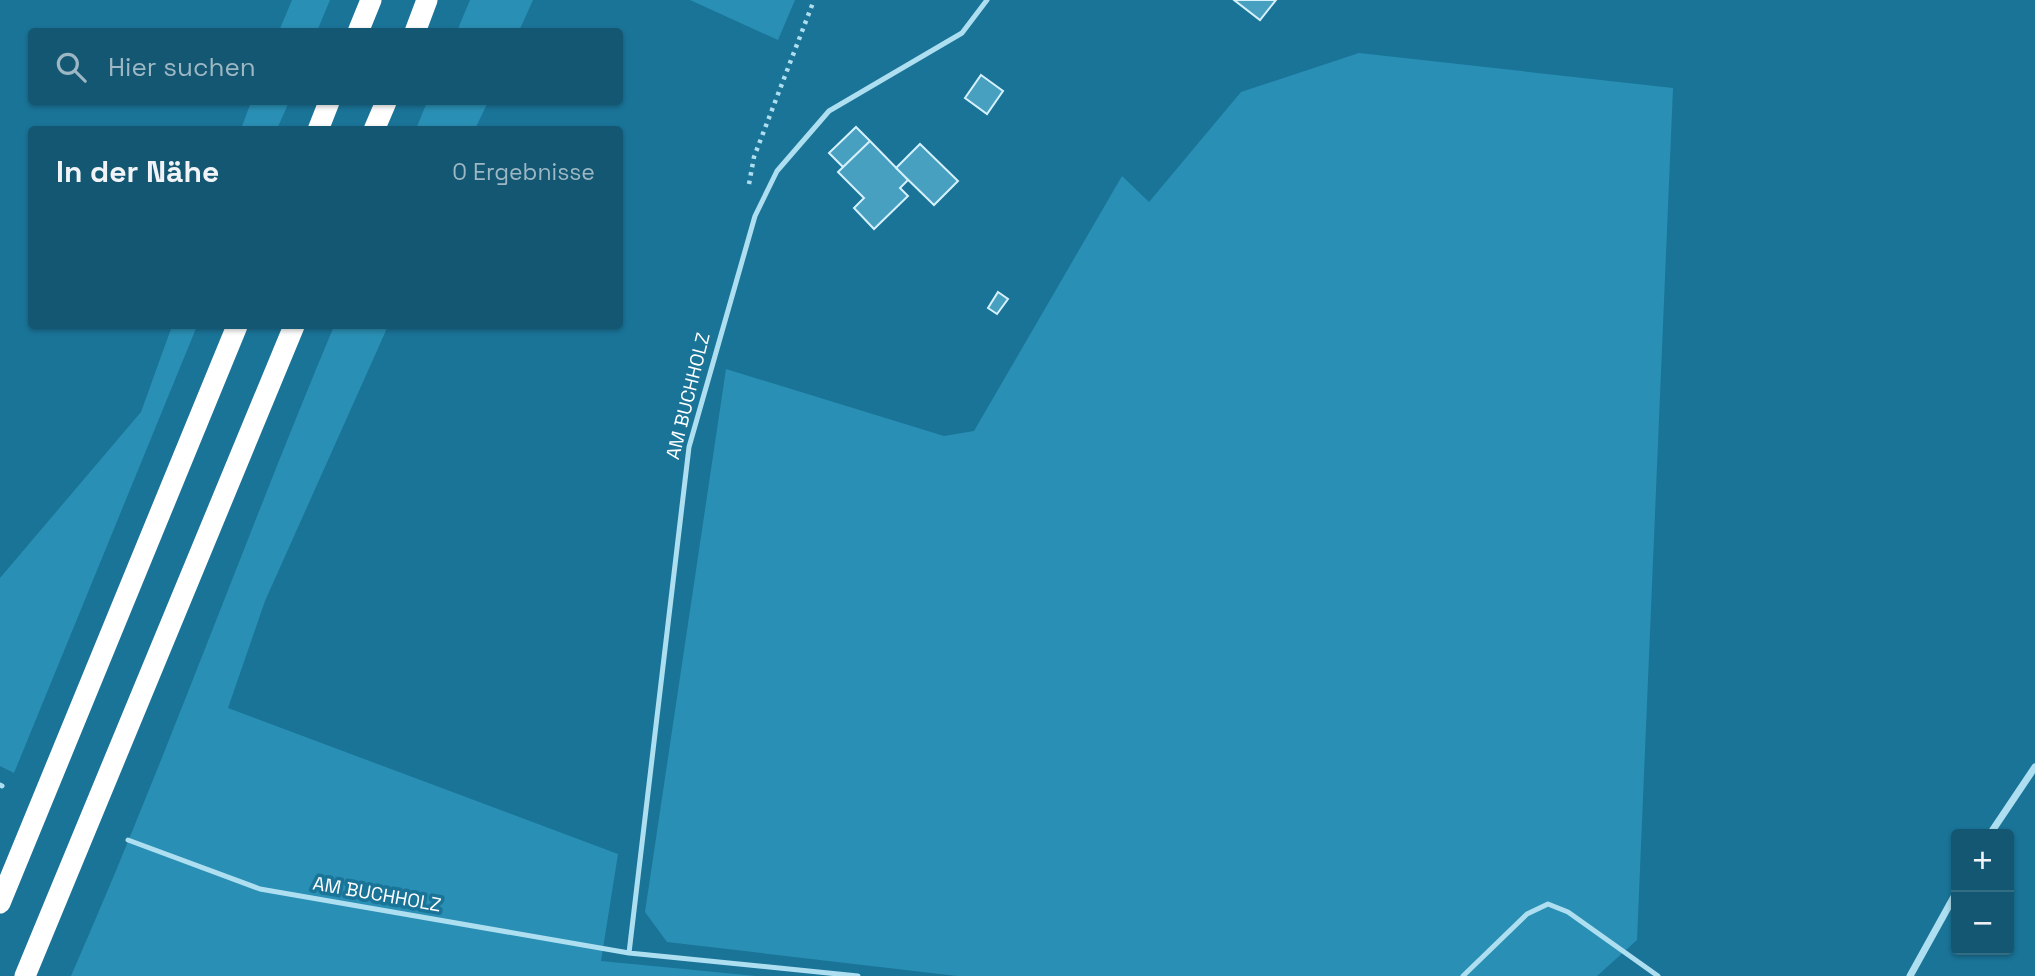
<!DOCTYPE html>
<html lang="de">
<meta charset="utf-8">
<style>
body{margin:0;font-family:"Space Grotesk",sans-serif;background:#1d5d77;color:#f1f3f6}
.controls{position:absolute;right:21px;bottom:21px;display:grid;overflow:hidden;border-radius:7px;box-shadow:0 2px 5px #0004}
.controls button{width:63px;height:63px;display:grid;place-items:center;padding:0;border:0;border-bottom:2px solid #336d84;background:#145772;color:#f1f3f6;font:35px sans-serif}
.list{margin:0;padding:0;list-style:none}
h2{display:flex;justify-content:space-between;align-items:center;height:91px;margin:0;padding:0 28px;font-size:30px}
h2 small{font-size:23px;font-weight:400;color:#9db8c4}
.icon{flex:none;width:38px;height:38px;fill:none;stroke:currentColor;stroke-width:2;stroke-linecap:round;stroke-linejoin:round}
.map{position:relative;flex:none;width:2035px;height:976px;overflow:hidden}
.search{position:absolute;background:#145772;box-shadow:0 2px 5px #0004;left:28px;top:28px;width:595px;height:77px;display:flex;align-items:center;gap:18px;box-sizing:border-box;padding:0 24px;border-radius:7px;color:#9db8c4;font-size:26px}
.panel{position:absolute;background:#145772;box-shadow:0 2px 5px #0004;left:28px;top:126px;width:595px;height:203px;border-radius:7px}
.map>svg:first-child{display:block}
.green{fill:#2a8fb4}
.building{fill:#47a0c0;stroke:#d6f1fc;stroke-width:2}
.lines{fill:none;stroke-linecap:round;stroke-linejoin:round}
.path{stroke:#aedff1;stroke-width:4.5;stroke-dasharray:3.5 5;stroke-linecap:butt}
.service{stroke:#aedff1;stroke-width:5}
.minor{stroke:#aedff1;stroke-width:7}
.motorway{stroke:#fff;stroke-width:21}
.labels{text-anchor:middle;dominant-baseline:central;stroke-width:7;stroke-linejoin:round;paint-order:stroke}
.street-label{font-size:19px;fill:#fff;stroke:#1a7498}
</style>
<div class="map">
<svg width="2035" height="976" viewBox="0 0 2035 976">
<rect width="100%" height="100%" fill="#1a7498"/>
<!-- green -->
<path class="green" d="M292,0H330L317,31H279Z
M470,0H533L519,31H457Z
M690,0H795L778,40Z
M1359,53L1673,88L1637,940L1597,976H957L667,942L645,912L726,369L944,436L974,431L1122,176L1149,202L1241,92Z
M251,102H289L277,129H241Z
M427,102H488L475,129H416Z
M172,326H197L14,773L0,766V578L141,412Z
M334,326H388L265,601L228,708L618,854L601,961L756,976H71C165,762 244,541 334,326Z"/>
<!-- building -->
<path class="building" d="M1234,0H1276L1260,20Z
M981,75L1003,91L987,114L965,98Z
M856,127L870,141L843,167L829,153Z
M870,141L908,180L900,188L908,196L874,229L854,208L864,198L838,172Z
M920,144L958,181L934,205L896,168Z
M998,292L1008,299L997,314L988,308Z"/>
<g class="lines">
<!-- path -->
<path class="path" d="M749,184L754,157L814,0"/>
<!-- service -->
<path class="service" d="M0,785L2,786
M128,840L260,889L629,953L858,976
M629,953L689,447L755,216L777,171L829,111L962,33L987,0
M1463,976L1527,914L1548,904L1568,912L1658,976"/>
<!-- minor -->
<path class="minor" d="M1990,834L2035,767
M1910,976L1956,893"/>
<!-- motorway -->
<path class="motorway" d="M358,32L371,0
M415,32L427,0
M318,130L329,102
M374,130L386,102
M0,903L237,326
M25,976L294,326"/>
</g>
<g class="labels">
<!-- street labels -->
<g class="street-label">
<text transform="translate(688 396) rotate(-76)">AM BUCHHOLZ</text>
<text transform="translate(377 894) rotate(10)">AM BUCHHOLZ</text>
</g>
</g>
</svg>
<div class="controls">
<button>+</button>
<button>−</button>
</div>
<div class="search"><svg class="icon" aria-label="search" viewBox="0 0 24 24"><circle cx="10" cy="10" r="6"/><path d="M15 15l6 6"/></svg>Hier suchen</div>
<section class="panel">
<h2>In der Nähe<small>0 Ergebnisse</small></h2>
<ul class="list">
</ul>
</section>
</div>
